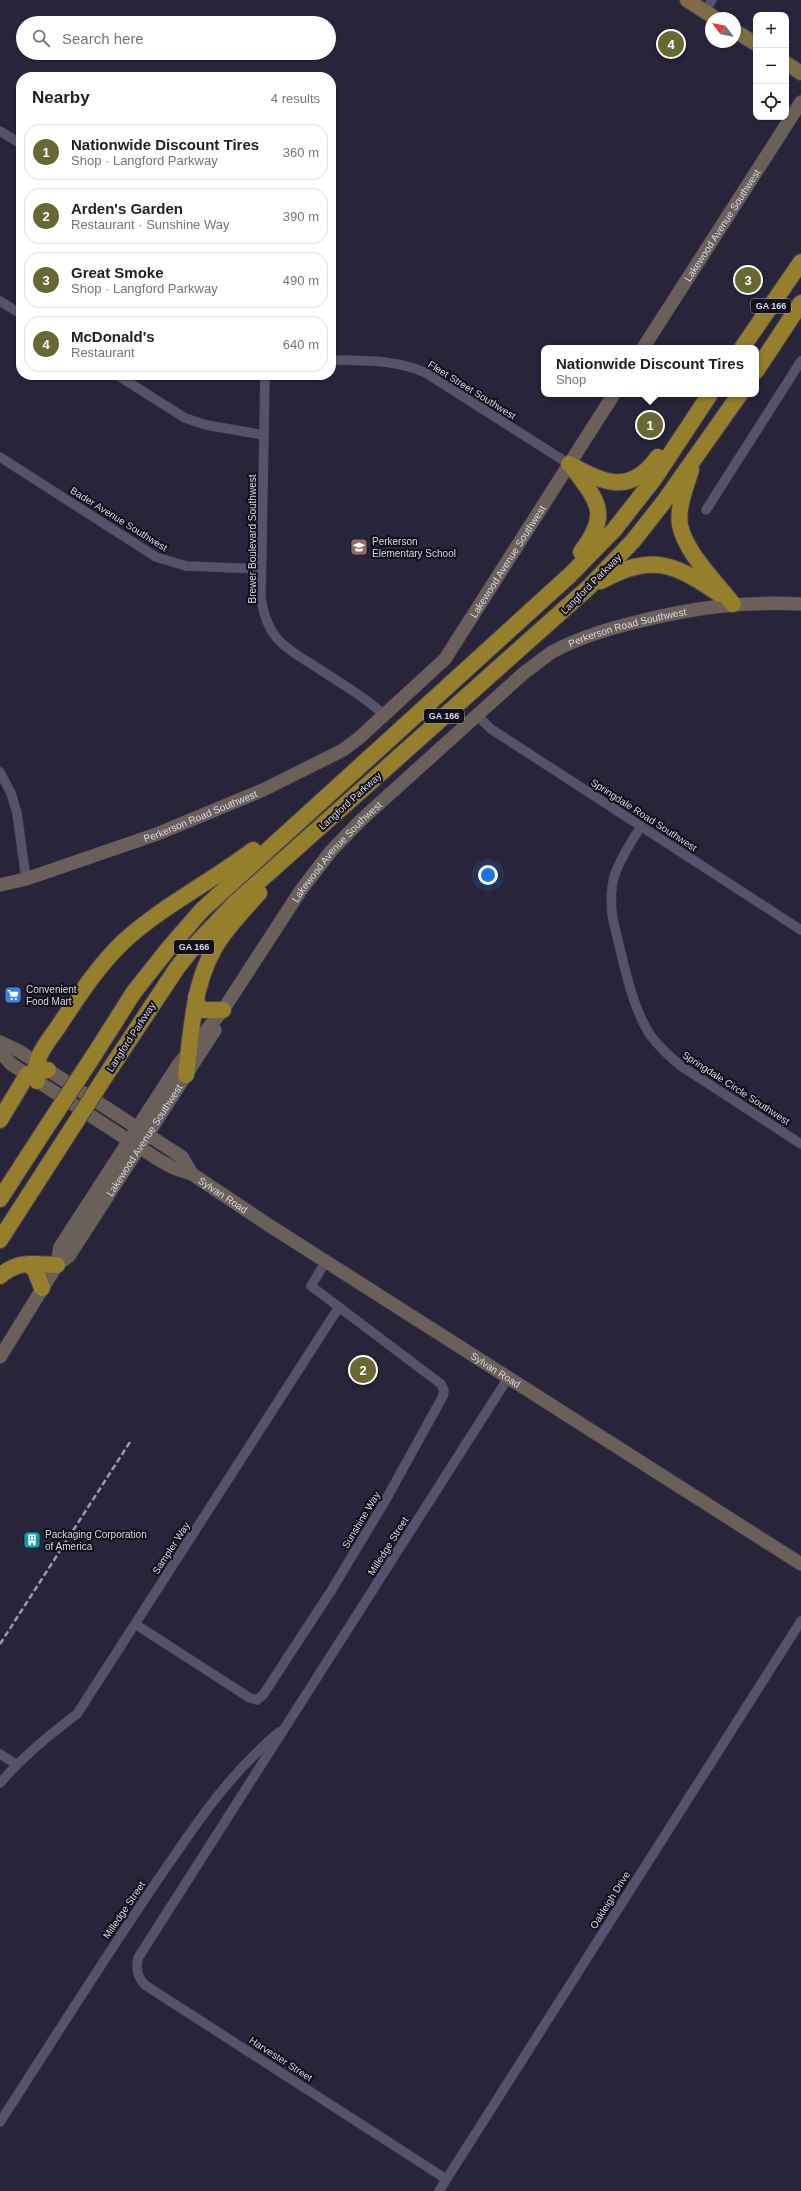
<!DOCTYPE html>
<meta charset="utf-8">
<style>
body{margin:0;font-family:Helvetica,sans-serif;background:#f2f2f2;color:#202124}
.controls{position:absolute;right:12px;top:12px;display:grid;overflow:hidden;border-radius:8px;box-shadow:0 1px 3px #0004}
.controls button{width:36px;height:36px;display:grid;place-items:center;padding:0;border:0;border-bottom:1px solid #e0e0e0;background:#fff;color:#202124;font:20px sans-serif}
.compass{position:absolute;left:705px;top:12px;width:36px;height:36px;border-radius:50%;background:#fff;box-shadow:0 1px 3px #0004;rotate:302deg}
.you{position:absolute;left:488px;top:875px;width:14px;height:14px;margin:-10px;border:3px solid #fff;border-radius:50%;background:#1a73e8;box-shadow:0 0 0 6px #1a73e833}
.badge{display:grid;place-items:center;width:26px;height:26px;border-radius:50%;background:#676832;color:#fff;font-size:13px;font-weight:700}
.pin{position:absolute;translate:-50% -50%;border:2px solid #fff;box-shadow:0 1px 4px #0006}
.popup{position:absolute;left:541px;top:345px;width:218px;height:52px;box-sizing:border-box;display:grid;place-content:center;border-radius:8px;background:#fff;filter:drop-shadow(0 1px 3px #0005);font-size:13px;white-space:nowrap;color:#757577}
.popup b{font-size:15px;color:#202124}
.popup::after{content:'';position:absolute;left:50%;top:100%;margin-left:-8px;border:8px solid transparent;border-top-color:#fff}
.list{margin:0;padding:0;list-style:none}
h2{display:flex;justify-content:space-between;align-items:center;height:52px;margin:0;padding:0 16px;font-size:17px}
h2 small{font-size:13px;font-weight:400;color:#757577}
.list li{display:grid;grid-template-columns:26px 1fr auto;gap:12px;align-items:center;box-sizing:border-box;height:56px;margin:0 8px 8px;padding:0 8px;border:1px solid #e0e0e0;border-radius:16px}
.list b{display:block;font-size:15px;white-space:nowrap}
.list p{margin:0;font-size:13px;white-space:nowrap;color:#757577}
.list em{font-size:13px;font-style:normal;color:#757577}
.icon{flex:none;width:22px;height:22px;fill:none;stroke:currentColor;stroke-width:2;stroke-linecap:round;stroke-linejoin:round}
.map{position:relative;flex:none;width:801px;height:2191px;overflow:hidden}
.search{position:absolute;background:#fff;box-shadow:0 1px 3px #0004;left:16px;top:16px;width:320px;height:44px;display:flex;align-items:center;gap:10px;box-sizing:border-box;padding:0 14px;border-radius:22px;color:#757577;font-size:15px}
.panel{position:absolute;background:#fff;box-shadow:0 1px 3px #0004;left:16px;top:72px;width:320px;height:308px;border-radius:16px}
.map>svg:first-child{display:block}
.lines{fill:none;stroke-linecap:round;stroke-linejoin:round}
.street-casing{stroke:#454154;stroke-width:10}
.secondary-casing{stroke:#454154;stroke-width:14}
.primary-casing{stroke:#454154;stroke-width:16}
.highway-casing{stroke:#454154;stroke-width:18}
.street{stroke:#57526c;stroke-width:9}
.secondary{stroke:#6a6059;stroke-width:13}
.primary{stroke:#7d6d46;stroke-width:14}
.highway{stroke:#967f2c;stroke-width:16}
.rail{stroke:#9c99aa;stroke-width:2.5;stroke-dasharray:6 3;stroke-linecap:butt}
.highway-bridge-casing{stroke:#454154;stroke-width:18;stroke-linecap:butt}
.highway-bridge{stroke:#967f2c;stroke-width:16}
.labels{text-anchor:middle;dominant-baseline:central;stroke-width:4;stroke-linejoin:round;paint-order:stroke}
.shield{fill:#110f19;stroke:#9d9ba8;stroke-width:1}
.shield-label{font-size:9px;font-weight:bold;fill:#d9d7e5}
.street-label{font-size:10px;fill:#d9d7e5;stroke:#110f19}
.poi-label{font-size:10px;fill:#d9d7e5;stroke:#110f19;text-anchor:start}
</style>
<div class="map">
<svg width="801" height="2191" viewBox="0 0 801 2191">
<rect width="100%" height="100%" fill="#28243a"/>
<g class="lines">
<defs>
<path id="street" d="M705,11L712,0
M0,131L21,144
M0,301L21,314
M331,360C363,361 396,359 426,373L569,464
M117,375L185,418L206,425L264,435
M265,375L261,598C263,612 267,626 276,637C285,648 298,656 310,663C335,680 363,695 385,716
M0,457L156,557L186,566L261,569
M706,510L801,361
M477,715L491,729L801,930
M0,772L11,793L17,813L26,879
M641,826C620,861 606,877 613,920C622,955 631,1007 651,1036C660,1048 670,1057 681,1066L801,1144
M135,1624L250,1698L257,1700L263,1695L331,1591L384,1503L443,1396L444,1391L441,1384L311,1286L326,1261
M0,1754L16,1764
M0,1783C23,1756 49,1735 77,1714L339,1307
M0,2122C51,2043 102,1962 155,1884C194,1827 226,1777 279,1732
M446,2179L145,1985C137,1976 136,1970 138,1958L508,1378
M439,2191L801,1621"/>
<g id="secondary">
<path id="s1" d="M643,348L801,102"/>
<path id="s2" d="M0,885L26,879L157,834L263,790L343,750L359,738L445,659L614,394"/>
<path d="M0,1042L19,1051L182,1157L192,1174"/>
<path id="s3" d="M0,1052L11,1064L159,1160L174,1168L192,1174L267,1224L801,1564"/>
<path id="s4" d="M57,1265L69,1256L215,1030"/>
<path id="s5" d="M0,1357L57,1265L60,1247L178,1065L223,1010L301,890L331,851L361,820L525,672C534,666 543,658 552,652C578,638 604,630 632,623C691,608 740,601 801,604"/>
</g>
<path id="primary" d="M687,0L715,18
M735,31L756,44
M786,63L801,73"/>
<path id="highway" d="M742,348L801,262
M756,371L801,303
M569,464C604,483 630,496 658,457
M573,468C599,503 610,514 581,552
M691,470C686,487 677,507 680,525C685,552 716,582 733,604
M601,581C651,553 674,563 719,594
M196,997L198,1007L204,1010H223
M94,1055L134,992L168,949L202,910L570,575L614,530L654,479L710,394
M110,1069L177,968L195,945L235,903L589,587L633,541L663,503L740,394
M186,1075C192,1027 193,975 223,935C234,920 247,906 259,893
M37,1081C32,1058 46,1045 58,1027C78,997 97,967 123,942C162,906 211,882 253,850
M0,1120L27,1075L35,1071L48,1070
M0,1199L46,1128
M0,1240L65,1139
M28,1264L35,1270L42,1288
M0,1276C19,1260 33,1264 57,1265"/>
</defs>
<!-- street casing -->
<use href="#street" class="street-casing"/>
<!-- secondary casing -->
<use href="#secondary" class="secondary-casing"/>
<!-- primary casing -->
<use href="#primary" class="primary-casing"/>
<!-- highway casing -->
<use href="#highway" class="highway-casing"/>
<!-- street -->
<use href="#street" class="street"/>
<!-- secondary -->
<use href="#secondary" class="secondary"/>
<!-- primary -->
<use href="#primary" class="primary"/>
<!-- highway -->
<use href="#highway" class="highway"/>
<!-- rail -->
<path class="rail" d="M0,1644L130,1442"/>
<defs>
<path id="highway-bridge" d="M46,1128L94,1055
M65,1139L110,1069"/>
</defs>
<!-- highway-bridge casing -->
<use href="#highway-bridge" class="highway-bridge-casing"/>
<!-- highway-bridge -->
<use href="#highway-bridge" class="highway-bridge"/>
</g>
<!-- icons -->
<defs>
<symbol id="school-square" viewBox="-11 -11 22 22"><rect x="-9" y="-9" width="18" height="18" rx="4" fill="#8d6e63" stroke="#110f19"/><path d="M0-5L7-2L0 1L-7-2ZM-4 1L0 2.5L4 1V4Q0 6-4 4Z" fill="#fff"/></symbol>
<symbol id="supermarket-square" viewBox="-11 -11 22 22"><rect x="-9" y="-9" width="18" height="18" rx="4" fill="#3f7fe0" stroke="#110f19"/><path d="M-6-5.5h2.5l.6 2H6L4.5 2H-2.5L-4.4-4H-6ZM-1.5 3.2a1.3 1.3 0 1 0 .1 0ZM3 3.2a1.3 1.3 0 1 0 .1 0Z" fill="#fff"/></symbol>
<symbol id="building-square" viewBox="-11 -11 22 22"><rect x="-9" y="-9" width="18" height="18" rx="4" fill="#0f9aa8" stroke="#110f19"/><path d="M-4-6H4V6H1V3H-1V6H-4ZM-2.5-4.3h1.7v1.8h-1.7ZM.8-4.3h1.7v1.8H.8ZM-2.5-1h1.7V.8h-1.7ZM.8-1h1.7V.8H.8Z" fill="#fff"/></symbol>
</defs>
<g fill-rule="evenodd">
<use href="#school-square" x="349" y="537" width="20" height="20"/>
<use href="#supermarket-square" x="3" y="985" width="20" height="20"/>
<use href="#building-square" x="22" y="1530" width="20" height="20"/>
</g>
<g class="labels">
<!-- shield labels -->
<g class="shield">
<rect x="751" y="299" width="40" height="14" rx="3"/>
<rect x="424" y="709" width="40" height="14" rx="3"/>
<rect x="174" y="940" width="40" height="14" rx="3"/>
</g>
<g class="shield-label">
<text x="771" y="306">GA 166</text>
<text x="444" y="716">GA 166</text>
<text x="194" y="947">GA 166</text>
</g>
<!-- street labels -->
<g class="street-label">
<text stroke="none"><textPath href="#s1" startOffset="146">Lakewood Avenue Southwest</textPath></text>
<text transform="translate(472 390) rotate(32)">Fleet Street Southwest</text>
<text transform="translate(119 519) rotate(32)">Bader Avenue Southwest</text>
<text transform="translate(252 539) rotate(-90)">Brewer Boulevard Southwest</text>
<text stroke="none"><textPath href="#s2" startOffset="622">Lakewood Avenue Southwest</textPath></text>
<text transform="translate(591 584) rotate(-45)">Langford Parkway</text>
<text stroke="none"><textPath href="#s5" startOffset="984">Perkerson Road Southwest</textPath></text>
<text transform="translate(350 801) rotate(-42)">Langford Parkway</text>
<text transform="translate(644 815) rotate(33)">Springdale Road Southwest</text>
<text stroke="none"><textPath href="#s2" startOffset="212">Perkerson Road Southwest</textPath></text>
<text stroke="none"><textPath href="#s5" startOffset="610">Lakewood Avenue Southwest</textPath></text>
<text transform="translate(131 1037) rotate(-57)">Langford Parkway</text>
<text transform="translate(736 1088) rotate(33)">Springdale Circle Southwest</text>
<text stroke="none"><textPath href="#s4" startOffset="153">Lakewood Avenue Southwest</textPath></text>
<text stroke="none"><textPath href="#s3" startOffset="266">Sylvan Road</textPath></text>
<text stroke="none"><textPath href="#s3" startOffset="590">Sylvan Road</textPath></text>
<text transform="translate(361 1520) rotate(-59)">Sunshine Way</text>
<text transform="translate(388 1546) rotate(-58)">Milledge Street</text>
<text transform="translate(171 1548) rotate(-57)">Sampler Way</text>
<text transform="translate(610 1900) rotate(-58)">Oakleigh Drive</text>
<text transform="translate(124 1910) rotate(-56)">Milledge Street</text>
<text transform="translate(281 2059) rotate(33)">Harvester Street</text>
</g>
<!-- poi labels -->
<g class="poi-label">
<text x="372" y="541">Perkerson<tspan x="372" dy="12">Elementary School</tspan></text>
<text x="26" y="989">Convenient<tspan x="26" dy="12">Food Mart</tspan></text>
<text x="45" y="1534">Packaging Corporation<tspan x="45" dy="12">of America</tspan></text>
</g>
</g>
</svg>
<div class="controls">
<button>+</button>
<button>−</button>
<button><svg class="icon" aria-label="locate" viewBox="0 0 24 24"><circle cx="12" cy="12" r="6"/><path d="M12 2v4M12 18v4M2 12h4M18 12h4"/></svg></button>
</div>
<svg class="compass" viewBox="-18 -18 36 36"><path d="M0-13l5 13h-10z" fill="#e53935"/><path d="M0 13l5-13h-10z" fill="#757577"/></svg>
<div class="you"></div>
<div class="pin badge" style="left:650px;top:425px">1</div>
<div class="popup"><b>Nationwide Discount Tires</b>Shop</div>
<div class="pin badge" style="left:363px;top:1370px">2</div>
<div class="pin badge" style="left:748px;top:280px">3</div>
<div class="pin badge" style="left:671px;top:44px">4</div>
<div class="search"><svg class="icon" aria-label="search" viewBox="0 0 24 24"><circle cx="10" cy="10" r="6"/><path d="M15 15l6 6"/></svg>Search here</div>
<section class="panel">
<h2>Nearby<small>4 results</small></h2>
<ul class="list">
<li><span class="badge">1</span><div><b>Nationwide Discount Tires</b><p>Shop · Langford Parkway</p></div><em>360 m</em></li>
<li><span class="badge">2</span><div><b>Arden's Garden</b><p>Restaurant · Sunshine Way</p></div><em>390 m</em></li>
<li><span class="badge">3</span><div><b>Great Smoke</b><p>Shop · Langford Parkway</p></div><em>490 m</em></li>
<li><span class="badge">4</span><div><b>McDonald's</b><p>Restaurant</p></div><em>640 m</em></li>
</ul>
</section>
</div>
